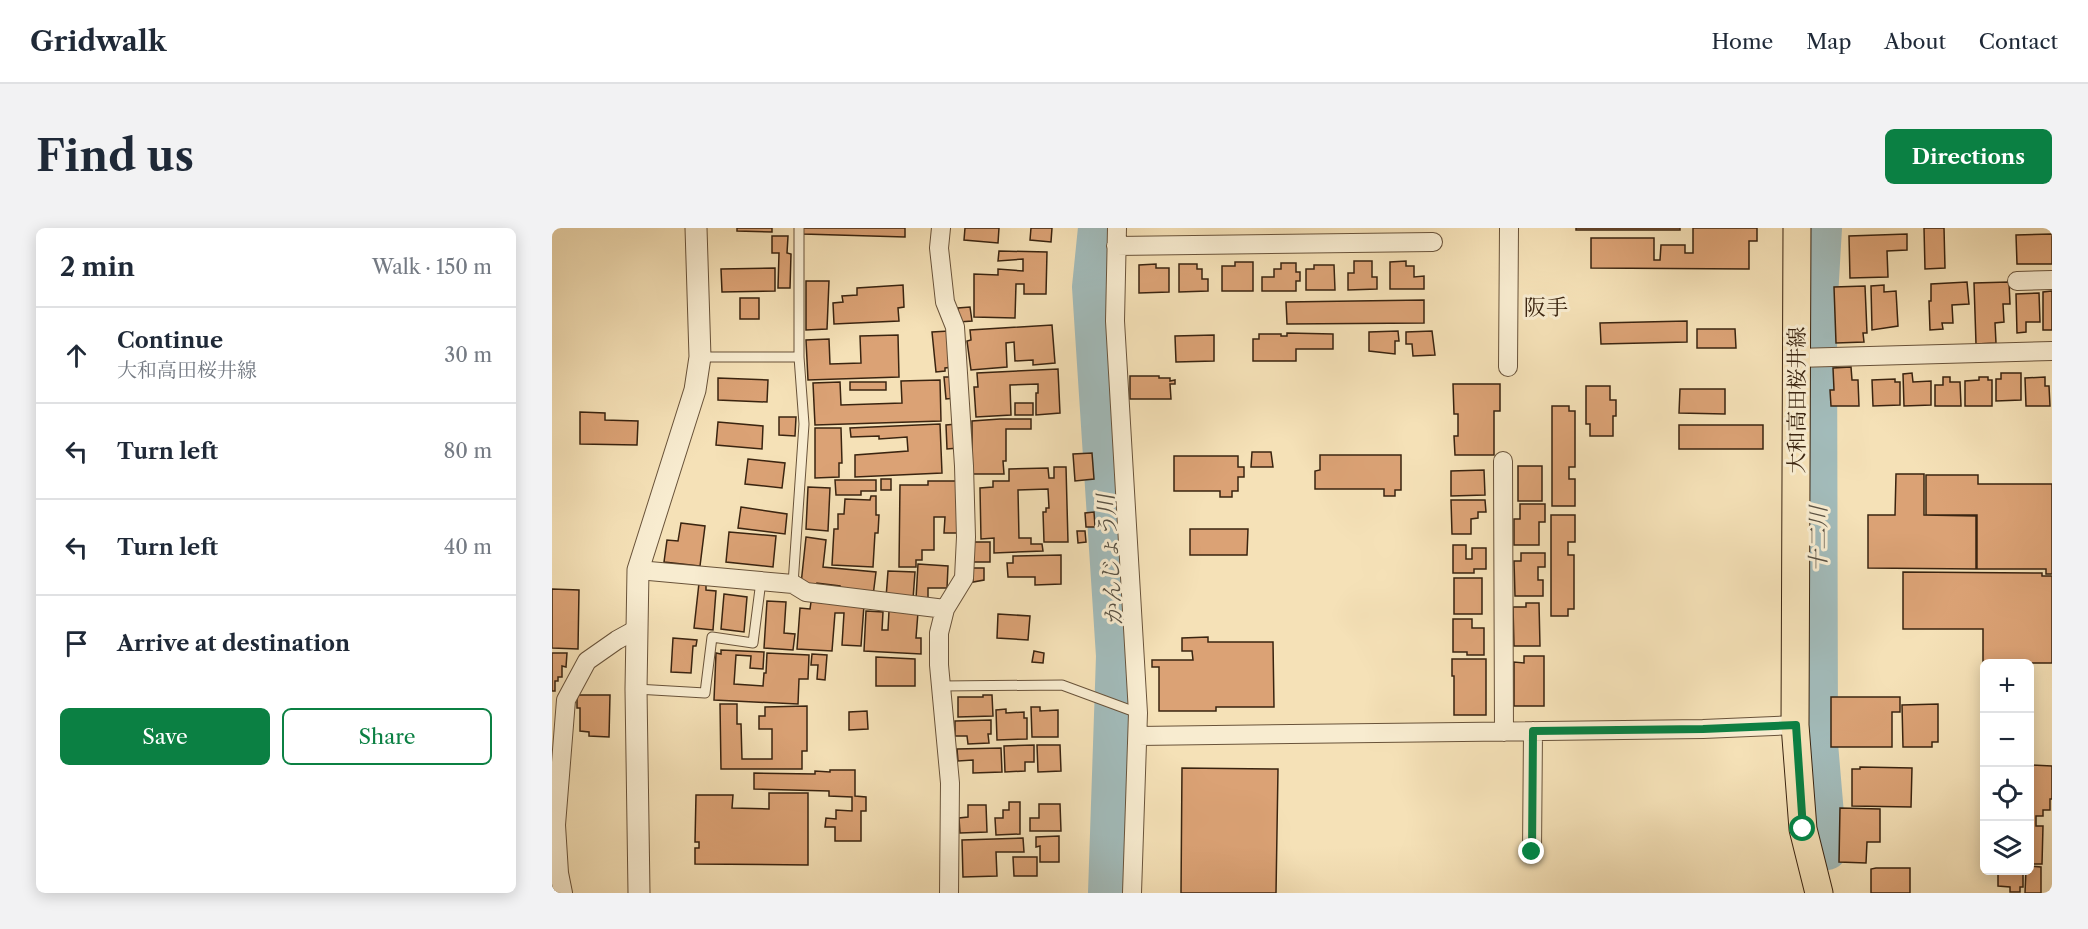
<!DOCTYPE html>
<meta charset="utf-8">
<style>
body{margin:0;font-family:"Libre Caslon Text","Noto Serif JP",serif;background:#f2f2f3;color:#1f2937}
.controls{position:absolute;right:18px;bottom:18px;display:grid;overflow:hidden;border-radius:9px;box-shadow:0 3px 15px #0003}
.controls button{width:54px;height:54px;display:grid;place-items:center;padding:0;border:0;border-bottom:2px solid #e0e1e3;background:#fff;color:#1f2937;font:30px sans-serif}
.stop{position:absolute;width:18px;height:18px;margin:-14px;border:4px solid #0b8043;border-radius:50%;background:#fff}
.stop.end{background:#0b8043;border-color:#fff;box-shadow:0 2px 6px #0008}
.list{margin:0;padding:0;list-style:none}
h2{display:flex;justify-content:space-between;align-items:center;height:78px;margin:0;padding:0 24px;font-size:26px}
h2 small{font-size:20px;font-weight:400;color:#747a83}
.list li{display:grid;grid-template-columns:39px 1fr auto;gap:18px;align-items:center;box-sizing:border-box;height:96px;padding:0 24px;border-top:2px solid #e0e1e3}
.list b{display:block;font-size:22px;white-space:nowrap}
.list p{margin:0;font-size:20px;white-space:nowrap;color:#747a83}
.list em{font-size:20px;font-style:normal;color:#747a83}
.actions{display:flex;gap:12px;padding:18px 24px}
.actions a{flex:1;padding:14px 0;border:2px solid #0b8043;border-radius:9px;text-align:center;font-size:21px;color:#0b8043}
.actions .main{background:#0b8043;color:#fff}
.icon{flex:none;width:33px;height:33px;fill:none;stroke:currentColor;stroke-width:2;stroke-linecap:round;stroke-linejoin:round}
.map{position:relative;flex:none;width:1500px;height:665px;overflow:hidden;border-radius:9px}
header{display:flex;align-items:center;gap:36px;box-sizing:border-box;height:84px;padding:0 30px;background:#fff;border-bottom:2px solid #e0e1e3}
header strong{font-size:28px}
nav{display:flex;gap:33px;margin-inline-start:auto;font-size:21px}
.intro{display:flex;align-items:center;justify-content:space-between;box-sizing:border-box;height:144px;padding:0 36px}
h1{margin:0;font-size:42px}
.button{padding:15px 27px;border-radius:9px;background:#0b8043;color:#fff;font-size:21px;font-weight:700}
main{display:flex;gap:36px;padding:0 36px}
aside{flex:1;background:#fff;border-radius:9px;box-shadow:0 3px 15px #0003}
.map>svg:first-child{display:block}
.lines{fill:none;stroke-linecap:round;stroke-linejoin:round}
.river{stroke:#a2bbba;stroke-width:40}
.building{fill:#dba275;stroke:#3a2410;stroke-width:1.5}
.service-casing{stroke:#69533a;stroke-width:11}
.minor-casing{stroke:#69533a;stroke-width:20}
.tertiary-casing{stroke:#69533a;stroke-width:23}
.primary-casing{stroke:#3a2410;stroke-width:29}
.service{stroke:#f8ecd0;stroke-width:9}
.minor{stroke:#f8ecd0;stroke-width:18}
.tertiary{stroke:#f8ecd0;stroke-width:21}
.primary{stroke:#f5e1b7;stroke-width:27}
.route{stroke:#0b8043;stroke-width:8}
.labels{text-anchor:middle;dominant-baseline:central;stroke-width:6;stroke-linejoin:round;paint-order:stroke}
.street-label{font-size:21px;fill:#3a2410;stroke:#f8ecd0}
.neighbourhood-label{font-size:22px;fill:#3a2410;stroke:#f8ecd0}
.water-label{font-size:22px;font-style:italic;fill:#595143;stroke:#f8ecd0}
</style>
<header>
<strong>Gridwalk</strong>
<nav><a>Home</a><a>Map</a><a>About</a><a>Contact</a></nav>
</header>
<div class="intro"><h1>Find us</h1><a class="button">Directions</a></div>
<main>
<aside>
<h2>2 min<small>Walk · 150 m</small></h2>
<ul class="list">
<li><svg class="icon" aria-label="ahead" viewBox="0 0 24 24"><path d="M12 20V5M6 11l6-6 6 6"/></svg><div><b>Continue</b><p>大和高田桜井線</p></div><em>30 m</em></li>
<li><svg class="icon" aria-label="left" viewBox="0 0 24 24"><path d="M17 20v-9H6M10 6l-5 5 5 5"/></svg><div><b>Turn left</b></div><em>80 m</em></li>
<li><svg class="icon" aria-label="left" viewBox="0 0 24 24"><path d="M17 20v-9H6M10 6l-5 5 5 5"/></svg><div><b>Turn left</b></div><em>40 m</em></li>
<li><svg class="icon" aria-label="arrive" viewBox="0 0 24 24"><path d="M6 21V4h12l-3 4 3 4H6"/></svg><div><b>Arrive at destination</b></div></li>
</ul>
<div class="actions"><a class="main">Save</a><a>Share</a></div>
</aside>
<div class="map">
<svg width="1500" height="665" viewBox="0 0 1500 665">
<rect width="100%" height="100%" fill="#f5e1b7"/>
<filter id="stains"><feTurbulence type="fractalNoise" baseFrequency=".00333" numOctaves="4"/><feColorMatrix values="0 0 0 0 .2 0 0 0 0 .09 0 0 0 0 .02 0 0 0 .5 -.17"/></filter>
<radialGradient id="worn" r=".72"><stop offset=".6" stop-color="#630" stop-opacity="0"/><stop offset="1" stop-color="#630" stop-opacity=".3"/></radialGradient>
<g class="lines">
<!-- river -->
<path class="river" d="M546,0L540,59L564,428L556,665
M1270,0L1265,86L1266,516L1275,622"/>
</g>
<!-- building -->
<path class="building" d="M185,0H220V4L185,3Z
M251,0H353V9L251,6Z
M413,0H447L446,15L412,12Z
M479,0H500L499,14L478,12Z
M1024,0H1128V2H1024Z
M1141,0H1205V13H1197V41L1039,40V10H1102V32H1108L1109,17H1133V25H1141Z
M1372,0H1392L1393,40L1373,41Z
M1355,6V22L1335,23L1336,49L1298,50L1297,8Z
M1500,6V36H1465L1464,7Z
M220,8H236L235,25L239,26L238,60H226L227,25H220Z
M447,23L495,24L494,66H472V56H464L463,90L422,89V46L446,47V41L471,43V31L446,33Z
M802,33H820V49H825V61L796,62V45H802Z
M854,33V38H862V49L872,48V61H838V34Z
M683,34H701V63H670V38H683Z
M729,35H744V44H748V53H744V63H710V49H722V41H729Z
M604,36V40H617V64L587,65V37Z
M627,36H645V41H650V51H656V63L627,64Z
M762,37H782L783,62H754V41H762Z
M223,40V63L170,64L169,41Z
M254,53H277L275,101L254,102Z
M1415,54L1417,76L1400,77L1401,95H1390L1391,101L1378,102L1377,73H1379V56Z
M1457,54L1458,76H1451L1452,94L1443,95L1444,115L1424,116L1422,55Z
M351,57L352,79L346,80L347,93L282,96L281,75L291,74L290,68L305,67V60Z
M1332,57V64L1344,63L1346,98L1320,102L1319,58Z
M1313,58L1315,105H1311L1312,114L1284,115L1282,59Z
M1500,63V102H1491V64Z
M1487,65L1488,94H1474V104L1465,105L1464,66Z
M188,70H207V91H188Z
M872,72V95L735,96L734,74Z
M418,79L420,93L407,94L406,80Z
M1135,93V114L1049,116L1048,95Z
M500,97L503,135L481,137V132L463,133L462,114L454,115L455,139L419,142L415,113L419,112L418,102Z
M1145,101H1183L1184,120H1145Z
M397,103L401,139L393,140V143L384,144L380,104Z
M846,103L847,113H843V126L817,123V104Z
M880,103L883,127L861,128L860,116H854V104Z
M735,105L781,106V121H744V133H701V111H707V106H729V108H735Z
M346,107L347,149L256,152L254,112L277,111L278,136L309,135L308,108Z
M662,107V133L624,134L623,108Z
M1299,139L1300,152H1306L1307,178H1279L1278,162H1282L1281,140Z
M506,141L508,185L484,187V165H486V156L458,157L459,187L424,189L422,159H426L425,145Z
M1360,145L1361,154L1379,153V177L1352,178L1351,146Z
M1449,145H1469V172L1444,173V151H1449Z
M578,148H607V150H618V153L623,152V156H618L619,171H578Z
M392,149H402L403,170L394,171Z
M1391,149H1398V154H1408L1409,178H1383V157H1391Z
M1427,149H1436V152H1440V178H1413V153L1427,152Z
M1493,149V158H1497L1498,178H1474L1473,150Z
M166,150L216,152L215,174L166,172Z
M1343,151V154H1348V177L1321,178L1320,152Z
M388,152L389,193L263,197L261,155L288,154L289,177L350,175L349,153Z
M298,154H334V162H298Z
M901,156H948V183H942V227H903L902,208H906V186H902Z
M1034,158H1058V172H1064V188H1061V208H1038V196H1034Z
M1128,161H1173V186L1127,185Z
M463,175H481V187H463Z
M1000,178H1017V183H1023V239H1017V251H1023V278H1000Z
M28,184L53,185V192L86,193L85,217L28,216Z
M227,189H244L243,208L227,207Z
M448,191H479V201H454V233H451L452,246H420V193Z
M166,194L211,198L210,221L164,217Z
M388,196L390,245L303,249V227L356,223L355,209L327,211V208L299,209L298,200Z
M405,196L406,220L395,221L394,197Z
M1127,197H1211V221H1127Z
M263,200H289L290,235H287V249L263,250Z
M700,224H719L721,239H699Z
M540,225L542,251L523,253L521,226Z
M768,227H849V262H843V268H832V261H763V243L768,242Z
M622,228H686V239H692V249H686V263H680V269H668V263H622Z
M196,231L233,235L230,260L193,256Z
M966,238H990V273H966Z
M502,239H514L516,314H492L491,284H494V280H497L496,261L466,262L467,310H479V316H490L491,323L442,325V310L429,311L428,260L441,259V253H457V241L496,240L497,250H502Z
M932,242L933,267L899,268V243Z
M1344,246H1372V287L1424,288V341L1316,340V287H1343Z
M1374,247H1426V256H1500V346H1494V341H1425V287H1374Z
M329,251H339V262H329Z
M283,252H324V263H309V267H284Z
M376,253H409L408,305H392L393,289H382V322H370V332H364V339H347L348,257H376Z
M256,259L278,260L276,303L254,301Z
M319,268H324V287H327L326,305H323L321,339L280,337L282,301H286V286H292L293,271L318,272Z
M899,272H933L934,284H926V290L919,291V306H900Z
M968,276H993V294H987V317H962V291H968Z
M189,279L235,286L233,306L186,300Z
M542,284L543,299H534L533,285Z
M999,287H1023V314H1016V327H1022V381H1016V388H999Z
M129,295L153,298L148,338L112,334L115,312L126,313Z
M638,301H696L695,327H638Z
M525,303H533L534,314L526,315Z
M177,304L224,308L221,339L174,334Z
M254,309L274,312L271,339L324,344L321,368L287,364L288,358L265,355V358L249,356Z
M420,314H438V334H420Z
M901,317H914V331H920V320H934V341H922V345H901Z
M969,325H993V339H986V352H991V368H963L962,333H969Z
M509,327V356L483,357V349H456L455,335H461V328Z
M366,336L396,338L395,360H376V372L364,371Z
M419,340H432V352L421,354V351L419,352Z
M336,343L363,344L361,371L334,370Z
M1351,344L1490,345V348H1500V435H1431V401H1351Z
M902,350H930V386H902Z
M147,355L154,356V362L164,363L161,402L142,400Z
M0,361L27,362L26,421L0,420Z
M172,366L195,369L192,404L169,401Z
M215,373L234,374L232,405L243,406L241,422L212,420Z
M259,374L312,377L309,418L290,417L292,385H283L280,423L245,421L248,380L258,381Z
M974,375H987L988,418H962L961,379H974Z
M314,383L331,384L330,402H336L337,383L366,384L364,410H369V426L312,423Z
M446,386L478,388L476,412L445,410Z
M901,391H920V400H932V427H915V424H901Z
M656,409V414H721L722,479H664V483H607V439H600V432H641L640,423H630V410Z
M121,410L145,412L144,418H141L139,445L119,444Z
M169,422L212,424L211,441L198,440L199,428L184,427L182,456L211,458L212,445H214L215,425L257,427L256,451H247L246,476L162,472L164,425L169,426Z
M482,423L492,425L491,435L480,434Z
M0,425H15L14,439L10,438V449H6V453H3V463H0Z
M260,426L275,427L273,452L265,451L266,437H259Z
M972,428H992V478H962V434L972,435Z
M324,429L363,431V458H324Z
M900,431H934V487H902V448H900Z
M25,467H58L57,509L37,508V504L28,503V480H25Z
M431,467H440L441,488L406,489V469H431Z
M1279,469H1348V484H1340V519H1279Z
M168,476H185V496H189L190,531H220V501H207V488H213V479L255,478V523H250V541H169Z
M1386,476V514H1380V519H1351L1350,477Z
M479,479H488V483L506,482V509H480Z
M454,481V485L472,484V490H475V511L445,512L444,482Z
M315,483L316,501L297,502V484Z
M439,492V506H436L437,515L416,516L415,508H403V493Z
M482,517V534H473V543L453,544L452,518Z
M485,517H508L509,543L486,544Z
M449,520L450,544L421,545V532L406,533L405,521Z
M1478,537L1500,538V571H1498V582H1491V588H1484V598H1491L1490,636H1478Z
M1308,539L1360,540L1359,579L1300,578V541H1308Z
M630,540L726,541L724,665H629Z
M278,542H303V568L314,569V583H309V613H283V599H273L274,590L284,591V582L300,583V569L277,568V563L202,561V545L263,546V543L278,544Z
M217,565H256V637L143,636V620H147V614H143L144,567H181L180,580L217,581Z
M457,574H468V606L444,607L443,590H451V582H457Z
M487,576H508L509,603H478V590H487Z
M416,577H434L435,604L408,605L407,590L416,589Z
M1288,580L1328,581V614H1315L1314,635L1287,634Z
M507,608V634H488V618L484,619V609Z
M471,610L472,624H444L445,648L411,649L410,612Z
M461,629H485V648H462Z
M1478,638L1489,639V665H1473L1474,642H1478Z
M1324,640H1358V665H1319V641Z
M1446,642H1471V659H1468V664H1458V659L1446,658Z"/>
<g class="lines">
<defs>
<path id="service" d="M148,129H247
M241,356L252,196L247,129V0
M390,458L510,457L586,485
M84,461L153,465L160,409L201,415L209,353"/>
<path id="minor" d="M389,0L387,20L393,74L403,99L412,238L414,309L412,350L393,381L387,405V437L398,555L397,665
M565,0L563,93L586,485L580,665
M564,18L881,14
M1465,53L1500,52
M1244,130L1500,123
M956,139L957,0
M951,233L952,504
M86,342L241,356L254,364L393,381
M586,508L1151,501L1243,497
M980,624L981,503
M11,665L7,645L4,597L14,472L35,433L65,412L85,401"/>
<path id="tertiary" d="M87,665L84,461L86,342L143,162L148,129L144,0"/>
<path id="primary" d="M1245,0L1243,497L1251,601L1267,665"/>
</defs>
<!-- service casing -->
<use href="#service" class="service-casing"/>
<!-- minor casing -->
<use href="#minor" class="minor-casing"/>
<!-- tertiary casing -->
<use href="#tertiary" class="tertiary-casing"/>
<!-- primary casing -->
<use href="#primary" class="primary-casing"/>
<!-- service -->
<use href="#service" class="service"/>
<!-- minor -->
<use href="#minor" class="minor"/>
<!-- tertiary -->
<use href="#tertiary" class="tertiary"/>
<!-- primary -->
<use href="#primary" class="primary"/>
</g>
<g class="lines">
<!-- route -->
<path class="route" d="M980,624L981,503L1151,501L1244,497L1251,601"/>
</g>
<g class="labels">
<!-- street labels -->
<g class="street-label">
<text transform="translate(1244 172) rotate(-90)">大和高田桜井線</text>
</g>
<!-- neighbourhood labels -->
<g class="neighbourhood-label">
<text x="994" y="79">阪手</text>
</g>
<!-- water labels -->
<g class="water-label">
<text transform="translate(1266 311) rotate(-90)">十二川</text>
<text transform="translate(558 332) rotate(-94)">かんじょう川</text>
</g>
</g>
<rect width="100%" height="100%" filter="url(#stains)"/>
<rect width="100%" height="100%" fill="url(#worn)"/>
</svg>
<div class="controls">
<button>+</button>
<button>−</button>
<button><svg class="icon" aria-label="locate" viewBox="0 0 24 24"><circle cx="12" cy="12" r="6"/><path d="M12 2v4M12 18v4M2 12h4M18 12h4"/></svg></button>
<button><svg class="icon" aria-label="layers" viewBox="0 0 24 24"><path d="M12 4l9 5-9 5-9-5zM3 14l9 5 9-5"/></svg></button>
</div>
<div class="stop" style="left:1251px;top:601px"></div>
<div class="stop end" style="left:980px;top:624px"></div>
</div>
</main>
